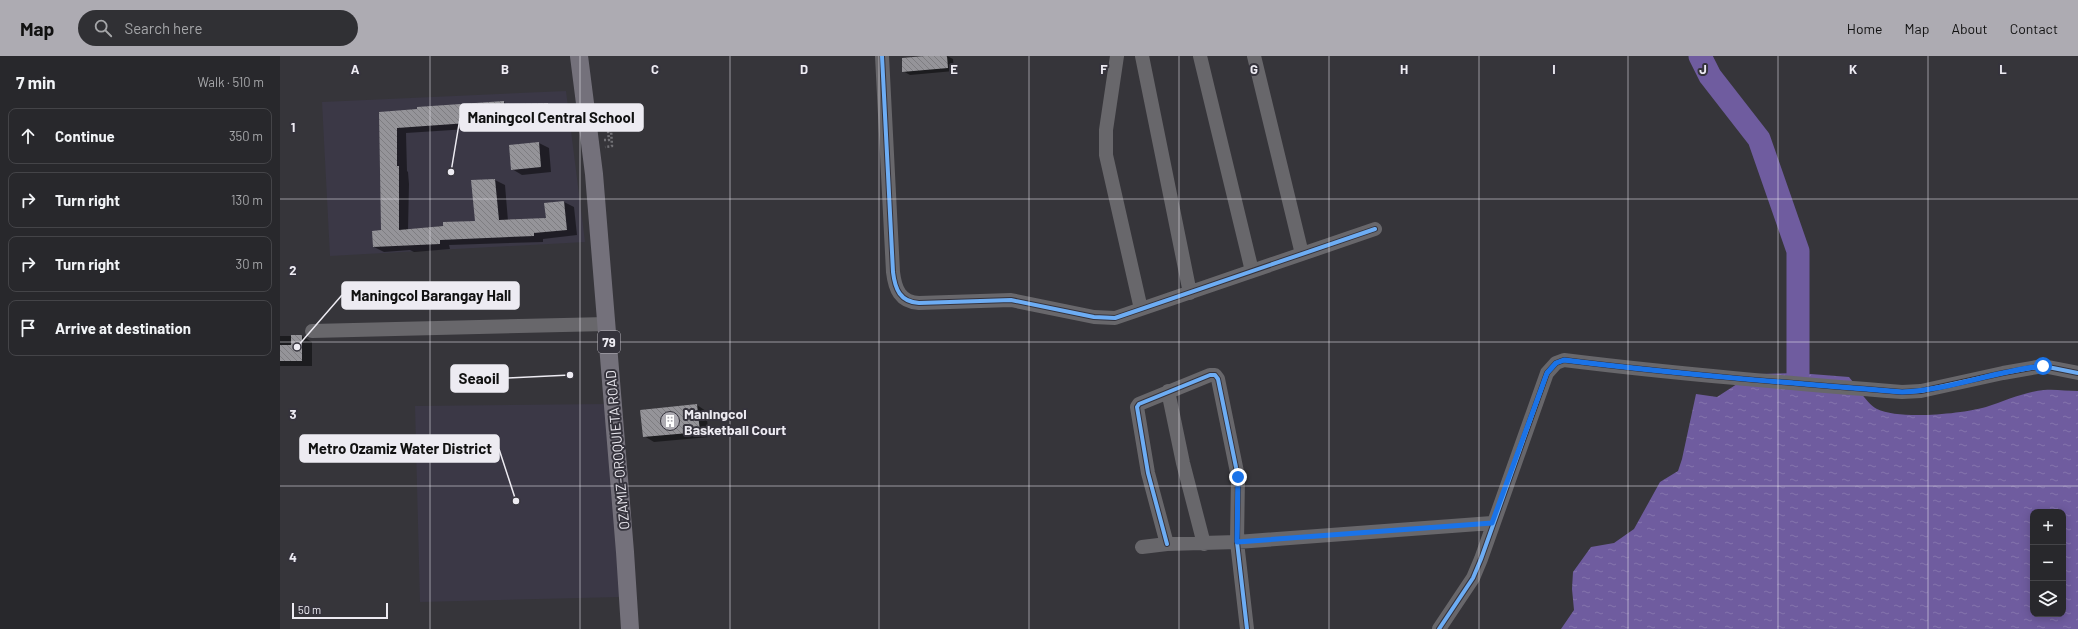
<!DOCTYPE html>
<meta charset="utf-8">
<style>
body{margin:0;font-family:Barlow,sans-serif;background:#303034;color:#f1f3f6}
.controls{position:absolute;right:12px;bottom:12px;display:grid;overflow:hidden;border-radius:8px;box-shadow:0 2px 10px #0003}
.controls button{width:36px;height:36px;display:grid;place-items:center;padding:0;border:0;border-bottom:1px solid #444448;background:#28282c;color:#f1f3f6;font:20px sans-serif}
.scale{position:absolute;left:12px;bottom:10px;width:96px;box-sizing:border-box;padding-left:4px;border:2px solid #edebf2;border-top:0;font-size:11px;line-height:14px;white-space:nowrap;color:#edebf2;-webkit-text-stroke:3px #35333c;paint-order:stroke}
.stop{position:absolute;width:12px;height:12px;margin:-9px;border:3px solid #1a73e8;border-radius:50%;background:#fff}
.stop.end{background:#1a73e8;border-color:#fff;box-shadow:0 1px 4px #0008}
.list{margin:0;padding:0;list-style:none}
h2{display:flex;justify-content:space-between;align-items:center;height:52px;margin:0;padding:0 16px;font-size:17px}
h2 small{font-size:13px;font-weight:400;color:#a5a6a9}
.list li{display:grid;grid-template-columns:26px 1fr auto;gap:12px;align-items:center;box-sizing:border-box;height:56px;margin:0 8px 8px;padding:0 8px;border:1px solid #444448;border-radius:8px}
.list b{display:block;font-size:15px;white-space:nowrap}
.list em{font-size:13px;font-style:normal;color:#a5a6a9}
.icon{flex:none;width:22px;height:22px;fill:none;stroke:currentColor;stroke-width:2;stroke-linecap:round;stroke-linejoin:round}
.map{position:relative;flex:none;width:1798px;height:573px;overflow:hidden}
header{display:flex;align-items:center;gap:24px;box-sizing:border-box;height:56px;padding:0 20px;background:#adabb2;color:#111}
header strong{font-size:19px}
nav{display:flex;gap:22px;margin-inline-start:auto;font-size:14px}
.search{width:280px;height:36px;background:#303034;display:flex;align-items:center;gap:10px;box-sizing:border-box;padding:0 14px;border-radius:22px;color:#a5a6a9;font-size:15px}
main{display:flex}
aside{flex:1;background:#28282c}
.map>svg:first-child{display:block}
.built{fill:#3b3846}
.water{fill:url(#water-ripples);fill-rule:evenodd}
.shadow{fill:#0007}
.lines{fill:none;stroke-linecap:round;stroke-linejoin:round}
.river{stroke:#6f5c9f;stroke-width:23}
.building{fill:url(#building-back-hatch)}
.path{stroke:#727176;stroke-width:2.5;stroke-dasharray:2 2;stroke-linecap:butt}
.minor{stroke:#68676b;stroke-width:14}
.major{stroke:#74717b;stroke-width:18}
.cycleway-casing{stroke:#35333c;stroke-width:6}
.cycleway{stroke:#6dadf4;stroke-width:4}
.route{stroke:#1a73e8;stroke-width:5}
.grid{fill:none;stroke:#edebf2;stroke-width:1;stroke-opacity:0.55}
.labels{text-anchor:middle;dominant-baseline:central;stroke-width:4;stroke-linejoin:round;paint-order:stroke}
.shield{fill:#35333c;stroke:#b6b4bb;stroke-width:1}
.shield-label{font-size:13px;font-weight:bold;fill:#edebf2}
.poi-label{font-size:14px;font-weight:bold;fill:#edebf2;stroke:#35333c;text-anchor:start}
.street-label{font-size:14px;fill:#edebf2;stroke:#35333c}
.grid-label{font-size:13px;text-anchor:middle;font-weight:bold;fill:#edebf2;stroke:#35333c;stroke-width:4;stroke-linejoin:round;paint-order:stroke}
.leader{fill:none;stroke:#edebf2;stroke-width:1.5}
.callout-dot{fill:#edebf2;stroke:#35333c;stroke-width:1.5}
.callout{fill:#edebf2;stroke:#edebf2;stroke-width:1.5}
.callout-label{font-size:15px;text-anchor:middle;font-weight:bold;fill:#111}
</style>
<header>
<strong>Map</strong>
<div class="search"><svg class="icon" aria-label="search" viewBox="0 0 24 24"><circle cx="10" cy="10" r="6"/><path d="M15 15l6 6"/></svg>Search here</div>
<nav><a>Home</a><a>Map</a><a>About</a><a>Contact</a></nav>
</header>
<main>
<aside>
<h2>7 min<small>Walk · 510 m</small></h2>
<ul class="list">
<li><svg class="icon" aria-label="ahead" viewBox="0 0 24 24"><path d="M12 20V5M6 11l6-6 6 6"/></svg><div><b>Continue</b></div><em>350 m</em></li>
<li><svg class="icon" aria-label="right" viewBox="0 0 24 24"><path d="M7 20v-9h11M14 6l5 5-5 5"/></svg><div><b>Turn right</b></div><em>130 m</em></li>
<li><svg class="icon" aria-label="right" viewBox="0 0 24 24"><path d="M7 20v-9h11M14 6l5 5-5 5"/></svg><div><b>Turn right</b></div><em>30 m</em></li>
<li><svg class="icon" aria-label="arrive" viewBox="0 0 24 24"><path d="M6 21V4h12l-3 4 3 4H6"/></svg><div><b>Arrive at destination</b></div></li>
</ul>
</aside>
<div class="map">
<svg width="1798" height="573" viewBox="0 0 1798 573">
<defs>
<pattern id="water-ripples" width="26" height="14" patternUnits="userSpaceOnUse"><rect width="26" height="14" fill="#6f5c9f"/><path d="M2 4q2-2 4 0t4 0M15 11q2-2 4 0t4 0" fill="none" stroke="#8474ad"/></pattern>
<pattern id="building-back-hatch" width="6" height="6" patternUnits="userSpaceOnUse"><rect width="6" height="6" fill="#959499"/><path d="M-1 5l2 2M0 0l6 6M5-1l2 2" fill="none" stroke="#7e7d81"/></pattern>
</defs>
<rect width="100%" height="100%" fill="#36353a"/>
<!-- built -->
<path class="built" d="M286,35L305,186L50,200L42,46Z
M327,348L340,541L140,546L135,350Z"/>
<!-- water -->
<path class="water" d="M1518,317L1569,321C1576,329 1588,349 1597,353C1619,364 1682,358 1706,351C1725,345 1744,336 1764,334C1775,333 1787,335 1798,335V573H1281L1294,554L1292,533L1293,516L1311,491L1334,487L1354,473L1380,426L1398,415L1402,403L1416,338L1437,341L1457,328L1479,318ZM1753,456H1783V558H1753Z"/>
<!-- shadow -->
<path class="shadow" d="M659,0H667L673,3L674,15L630,19L623,15Z
M224,46L228,49L268,48L278,53V73L242,74L234,70L126,77L127,115L128,116L129,128L128,174L196,166L215,124L225,129L228,165L267,163L284,146L294,151L297,179L263,183V186L169,189L170,193L134,196L130,194L104,196L94,191L102,175L100,57Z
M259,87L269,92L271,116L242,119L232,113Z
M0,280H22L32,286V310H0Z
M417,349L426,355L429,381L374,386L364,380Z"/>
<g class="lines">
<!-- river -->
<path class="river" d="M1420,0L1430,20L1479,83L1518,195V317"/>
</g>
<!-- building -->
<path class="building" d="M645,0H667L668,12L622,16V2Z
M224,45V48L268,47L269,68L231,69V64L117,72V110H119V174L163,170V166L195,165L191,124L215,123L219,164L266,162L264,147L284,145L287,174L254,177V180L160,184V188L93,191L92,175L101,174L99,56L137,53V51Z
M259,86L261,111L231,114L229,89Z
M11,279H22V305H0V289H11Z
M417,348L420,376L363,381L360,354Z"/>
<g class="lines">
<!-- path -->
<path class="path" d="M324,84H329L328,75L331,74L332,90L325,91"/>
<!-- minor -->
<path class="minor" d="M602,0L613,216C615,233 620,246 639,247L731,244L814,261L835,262L1095,173
M837,0L826,74V99L861,253
M862,0L910,237
M920,0L972,215
M974,0L1022,198
M32,275L327,268
M888,335L903,407L924,488
M887,488L868,417L857,351L859,348L930,319H935L938,323L958,421L957,486L967,573
M862,491L887,488L957,486L1212,467
M1159,573L1193,522L1201,503L1267,317L1276,307L1284,304C1396,318 1509,327 1622,336L1641,335L1723,317L1763,310L1798,317"/>
<!-- major -->
<path class="major" d="M299,0L314,118L345,496L350,573"/>
<defs>
<path id="cycleway" d="M602,0L613,216C615,233 620,246 639,247L731,244L814,261L835,262L1095,173
M887,488L868,417L857,351L859,348L930,319H935L938,323L958,421L957,486L967,573
M1159,573L1193,522L1201,503L1267,317L1276,307L1284,304C1396,318 1509,327 1622,336L1641,335L1723,317L1763,310L1798,317"/>
</defs>
<!-- cycleway casing -->
<use href="#cycleway" class="cycleway-casing"/>
<!-- cycleway -->
<use href="#cycleway" class="cycleway"/>
</g>
<g class="lines">
<!-- route -->
<path class="route" d="M958,421L957,486L1212,467L1267,317L1276,307L1284,304C1396,318 1509,327 1622,336C1670,334 1715,315 1763,310"/>
</g>
<!-- grid -->
<path class="grid" d="M150,0V573M300,0V573M450,0V573M599,0V573M749,0V573M899,0V573M1049,0V573M1199,0V573M1348,0V573M1498,0V573M1648,0V573M0,143H1798M0,286H1798M0,430H1798"/>
<!-- icons -->
<defs>
<symbol id="building-disc" viewBox="-11 -11 22 22"><circle r="9.5" fill="#adabb2" stroke="#35333c"/><path d="M-4-6H4V6H1V3H-1V6H-4ZM-2.5-4.3h1.7v1.8h-1.7ZM.8-4.3h1.7v1.8H.8ZM-2.5-1h1.7V.8h-1.7ZM.8-1h1.7V.8H.8Z" fill="#fff"/></symbol>
</defs>
<g fill-rule="evenodd">
<use href="#building-disc" x="379" y="354" width="22" height="22"/>
</g>
<g class="labels">
<!-- shield labels -->
<rect class="shield" x="318" y="275" width="22" height="22" rx="3"/>
<g class="shield-label">
<text x="329" y="286">79</text>
</g>
<!-- poi labels -->
<g class="poi-label">
<text x="404" y="357">Maningcol<tspan x="404" dy="16">Basketball Court</tspan></text>
</g>
<!-- street labels -->
<g class="street-label">
<text transform="translate(337 394) rotate(-95)">OZAMIZ-OROQUIETA ROAD</text>
</g>
</g>
<g class="grid-label">
<text x="75" y="18">A</text>
<text x="225" y="18">B</text>
<text x="375" y="18">C</text>
<text x="524" y="18">D</text>
<text x="674" y="18">E</text>
<text x="824" y="18">F</text>
<text x="974" y="18">G</text>
<text x="1124" y="18">H</text>
<text x="1274" y="18">I</text>
<text x="1423" y="18">J</text>
<text x="1573" y="18">K</text>
<text x="1723" y="18">L</text>
<text x="13" y="76">1</text>
<text x="13" y="219">2</text>
<text x="13" y="363">3</text>
<text x="13" y="506">4</text>
</g>
<!-- callouts -->
<path class="leader" d="M171 116L180 62M17 291L62 239M290 319L228 322M236 445L219 393"/>
<g class="callout-dot">
<circle cx="171" cy="116" r="4"/>
<circle cx="17" cy="291" r="4"/>
<circle cx="290" cy="319" r="4"/>
<circle cx="236" cy="445" r="4"/>
</g>
<g class="callout">
<rect x="180" y="48" width="183" height="27" rx="4"/>
<rect x="62" y="226" width="177" height="27" rx="4"/>
<rect x="171" y="309" width="57" height="27" rx="4"/>
<rect x="20" y="379" width="199" height="27" rx="4"/>
</g>
<g class="callout-label">
<text x="271" y="67">Maningcol Central School</text>
<text x="151" y="245">Maningcol Barangay Hall</text>
<text x="199" y="328">Seaoil</text>
<text x="120" y="398">Metro Ozamiz Water District</text>
</g>
</svg>
<div class="controls">
<button>+</button>
<button>−</button>
<button><svg class="icon" aria-label="layers" viewBox="0 0 24 24"><path d="M12 4l9 5-9 5-9-5zM3 14l9 5 9-5"/></svg></button>
</div>
<div class="scale">50 m</div>
<div class="stop" style="left:1763px;top:310px"></div>
<div class="stop end" style="left:958px;top:421px"></div>
</div>
</main>
